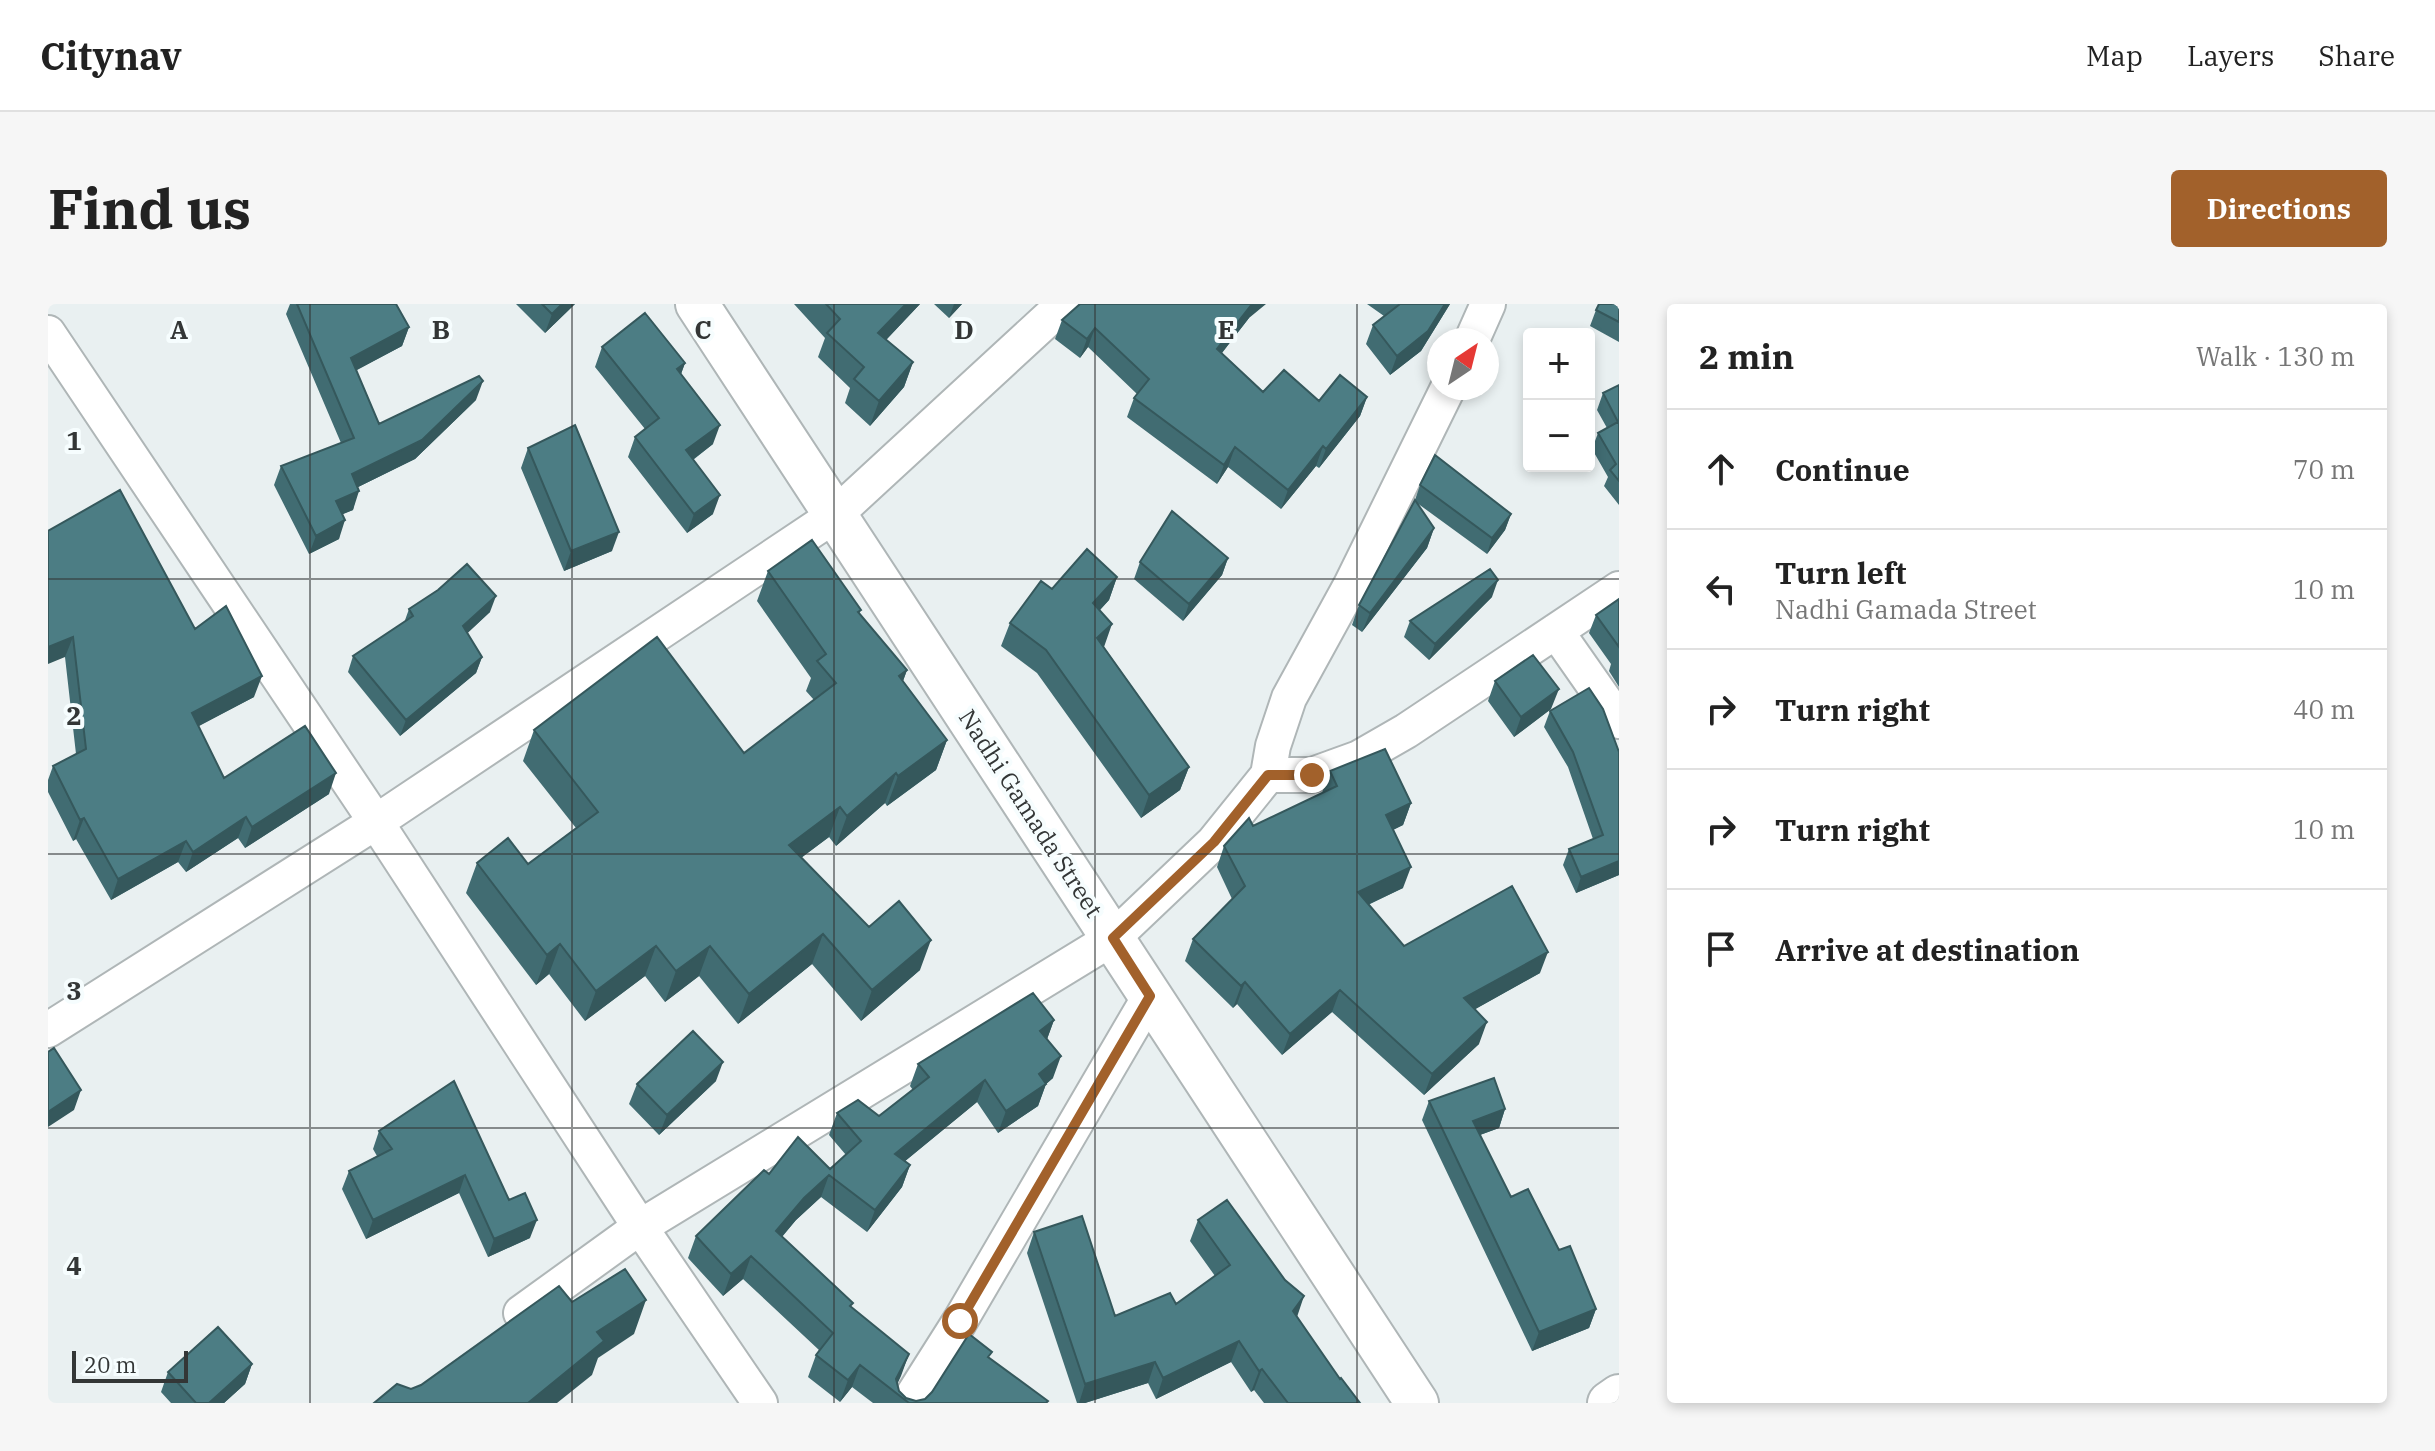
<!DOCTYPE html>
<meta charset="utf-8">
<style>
body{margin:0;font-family:"IBM Plex Serif",serif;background:#f6f6f6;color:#222}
.controls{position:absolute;right:24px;top:24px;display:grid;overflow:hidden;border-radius:8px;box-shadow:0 4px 12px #0003}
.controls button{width:72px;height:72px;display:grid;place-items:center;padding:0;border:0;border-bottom:2px solid #e0e0e0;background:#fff;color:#222;font:40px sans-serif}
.compass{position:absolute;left:1379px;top:24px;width:72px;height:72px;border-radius:50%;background:#fff;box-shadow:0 4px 12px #0003;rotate:35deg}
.scale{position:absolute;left:24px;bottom:20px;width:116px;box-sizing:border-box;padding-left:8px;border:4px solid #333636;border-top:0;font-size:22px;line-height:28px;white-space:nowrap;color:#333636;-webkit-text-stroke:6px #f6fdfe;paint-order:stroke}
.stop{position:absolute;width:24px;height:24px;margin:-18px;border:6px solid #a2612b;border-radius:50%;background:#fff}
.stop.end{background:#a2612b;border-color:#fff;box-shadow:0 2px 8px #0008}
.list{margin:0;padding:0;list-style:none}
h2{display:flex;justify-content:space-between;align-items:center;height:104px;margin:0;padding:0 32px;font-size:34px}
h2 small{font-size:26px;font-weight:400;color:#767676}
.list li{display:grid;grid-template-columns:52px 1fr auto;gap:24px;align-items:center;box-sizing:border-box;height:120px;padding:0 32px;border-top:2px solid #e0e0e0}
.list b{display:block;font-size:30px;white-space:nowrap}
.list p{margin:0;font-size:26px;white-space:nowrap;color:#767676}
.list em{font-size:26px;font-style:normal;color:#767676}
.icon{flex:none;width:44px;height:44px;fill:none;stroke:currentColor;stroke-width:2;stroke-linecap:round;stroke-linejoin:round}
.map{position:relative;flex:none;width:1571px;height:1099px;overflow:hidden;border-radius:8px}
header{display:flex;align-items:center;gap:48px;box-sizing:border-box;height:112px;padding:0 40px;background:#fff;border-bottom:2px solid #e0e0e0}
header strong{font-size:38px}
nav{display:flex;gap:44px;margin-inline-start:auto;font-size:28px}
.intro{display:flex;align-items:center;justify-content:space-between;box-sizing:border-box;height:192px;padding:0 48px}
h1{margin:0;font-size:56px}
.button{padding:20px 36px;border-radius:8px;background:#a2612b;color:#fff;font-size:28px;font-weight:700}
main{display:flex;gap:48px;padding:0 48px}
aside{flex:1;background:#fff;border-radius:8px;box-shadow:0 4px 12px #0003}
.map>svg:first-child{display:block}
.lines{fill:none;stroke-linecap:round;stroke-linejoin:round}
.minor-casing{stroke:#afb6b7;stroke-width:38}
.tertiary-casing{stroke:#afb6b7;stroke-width:46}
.minor{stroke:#fff;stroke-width:34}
.tertiary{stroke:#fff;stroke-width:42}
.wall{fill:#416c72}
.shaded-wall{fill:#35585c}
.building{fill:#4c7d84;stroke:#35585c;stroke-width:2}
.route{stroke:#a2612b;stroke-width:10}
.grid{fill:none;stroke:#333636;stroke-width:2;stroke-opacity:0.55}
.labels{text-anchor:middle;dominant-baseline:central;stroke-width:8;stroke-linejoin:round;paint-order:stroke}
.street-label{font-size:24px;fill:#333636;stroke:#f6fdfe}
.grid-label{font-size:26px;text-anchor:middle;font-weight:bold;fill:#333636;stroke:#f6fdfe;stroke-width:8;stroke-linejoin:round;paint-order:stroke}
</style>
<header>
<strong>Citynav</strong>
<nav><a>Map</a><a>Layers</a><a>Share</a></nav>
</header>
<div class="intro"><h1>Find us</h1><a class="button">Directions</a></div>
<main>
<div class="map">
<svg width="1571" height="1099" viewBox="0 0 1571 1099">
<rect width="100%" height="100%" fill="#e9f0f1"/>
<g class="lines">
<defs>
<path id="minor" d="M0,29L328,518L592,923L712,1099
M1424,36L1440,0
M1508,327L1571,417
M1220,471H1264L1311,454L1358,427L1571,285
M0,726L328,518L787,211L1016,0
M473,1009L592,923L1065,634L1166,538L1220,471L1225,442L1241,394L1303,281L1400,84
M860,1099L912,1017L1102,692"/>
<path id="tertiary" d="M649,0L1369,1099
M1561,1099L1571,1092"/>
</defs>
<!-- minor casing -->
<use href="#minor" class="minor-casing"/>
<!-- tertiary casing -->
<use href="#tertiary" class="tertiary-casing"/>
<!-- minor -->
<use href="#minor" class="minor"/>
<!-- tertiary -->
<use href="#tertiary" class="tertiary"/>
</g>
<!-- wall -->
<path class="wall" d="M242,0H348L361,23L354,42L308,66L331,120L428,96L367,155L310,183L305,206L294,210L291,235L261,250L226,181L233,162L293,139L238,10Z
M468,0H527L497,29Z
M746,0H872L838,36L865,58L856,83L822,122L797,99L802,84L770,53L777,34Z
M886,0H914L901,14Z
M1319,0H1402L1373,47L1342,71L1318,40L1325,21L1336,12Z
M1571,0V38L1542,22L1548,6Z
M1201,14L1174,49L1215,88L1271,97L1319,93L1312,112L1271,164L1268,162L1233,205L1180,163L1169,180L1079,113L1086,94L1089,90L1040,43L1032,54L1007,35L1014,16Z
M554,43L637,59L633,70L665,140L645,156L665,210L639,229L580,153L587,133L597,125L547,63Z
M1571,81V201L1556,182L1560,173L1544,145L1550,129L1559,124L1549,106L1555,89Z
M480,144L564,247L516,267L473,164Z
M1372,181L1463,210L1457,226L1439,250L1369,199L1386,224L1379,244L1314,328L1304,321L1311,301L1367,196Z
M0,227L147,325L206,393L150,422L176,474L281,490L197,544L190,534L138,568L130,558L63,596L28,535L25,537L0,488V476L5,462L28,450L17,353Z
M1180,254L1174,271L1135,317L1086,275L1092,258Z
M720,267L813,306L811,310L859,366L855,377L899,436L888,466L839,502L837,499L788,542L781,533L753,554L821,623L872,666L813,717L764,660L690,720L651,672L617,698L597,672L537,717L501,670L488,681L418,589L429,559L480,560L528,524L475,457L486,426L696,449L766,396L758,387L763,374L709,297Z
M1069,273L1061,296L1052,306L1056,343L1141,463L1132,486L1093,514L989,369L953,342L962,319L1004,285Z
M1444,293L1381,356L1356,333L1362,317Z
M1571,295V383L1561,367L1563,360L1541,329L1548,311Z
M361,305L442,308L419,329L434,353L428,369L352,432L300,368L305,352L356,319Z
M1447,377L1503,405L1466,433L1440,397Z
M1502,407L1571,448V571L1528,589L1515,561L1521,545L1545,535L1520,463L1496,423Z
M1282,467L1363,499L1355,521L1345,526L1355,584L1320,601L1356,642L1492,669L1427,705L1431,740L1376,791L1284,708L1234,751L1189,700L1185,704L1137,657L1145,635L1184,595L1169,563L1176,542L1205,522L1274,489Z
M1006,716L999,735L1005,774L998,780L990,802L950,829L929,798L857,857L862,861L854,883L819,928L773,893L748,916L734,933L803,1004L861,1050L849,1080L851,1087L858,1094L868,1097L877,1095L942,1055L999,1099H825L804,1083L792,1098L760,1073L768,1051L771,1046L695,975L675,992L640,954L648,932L782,865L798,851L781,831L789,809L831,812L865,786L862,782L870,760Z
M406,777L461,896L482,934L440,953L411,889L318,935L294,885L301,867L329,852L325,845L331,827Z
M668,777L611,831L581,800L589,780Z
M1381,797L1457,805L1451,824L1432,831L1463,893L1511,946L1548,1005L1541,1024L1484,1047L1374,816Z
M1150,916L1249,1013L1292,1075L1312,1099H1216L1206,1086L1203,1088L1183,1058L1108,1095L1100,1079L1037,1099H1029L979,949L986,928L1067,1012L1128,1000L1167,972L1142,937Z
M204,1060L197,1080L176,1099H123L113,1088L120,1068Z"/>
<!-- shaded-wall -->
<path class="shaded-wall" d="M514,0H527L497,29L504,10Z
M858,0H872L821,54L830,29Z
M906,0H914L901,14Z
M1204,0H1218L1201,14L1162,64L1169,45Z
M1397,0H1402L1373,47L1342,71L1349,52Z
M361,23L354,42L296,73L303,54Z
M1047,24L1040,43L1032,54L1039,35Z
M865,58L856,83L822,122L831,97Z
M637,59L630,78L629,65Z
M435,77L428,96L367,155L298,189L304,170Z
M1319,93L1312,112L1271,164L1278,145Z
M672,121L665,140L631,166L638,146Z
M1275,142L1268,162L1233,205L1240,186Z
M1187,143L1180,163L1169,180L1176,161Z
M311,187L305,206L281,216L288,197Z
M672,191L665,210L639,229L646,210Z
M1463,210L1457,226L1439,250L1444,234Z
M297,216L291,235L261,250L268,232Z
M1386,224L1379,244L1314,328L1322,309Z
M571,228L564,247L516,267L523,247Z
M1180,254L1174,271L1135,317L1141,300Z
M1069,273L1061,296L1037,322L1045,299Z
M1450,276L1444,293L1381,356L1387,340Z
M448,292L442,308L409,339L415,322Z
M1064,320L1056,343L1049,334Z
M25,333L17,353L0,360V343Z
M434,353L428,369L352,432L358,416Z
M859,366L848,396L851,372Z
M214,372L206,393L136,430L144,409Z
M1511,385L1503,405L1466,433L1473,413Z
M899,436L888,466L839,502L850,472Z
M1141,463L1132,486L1093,514L1101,491Z
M288,469L281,490L197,544L204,523Z
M848,469L837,499L788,542L799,512Z
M1363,499L1355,521L1330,533L1338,511Z
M792,503L781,533L730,571L741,541Z
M198,513L190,534L138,568L145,548Z
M36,514L28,535L25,537L32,516Z
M138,537L130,558L63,596L70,575Z
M1571,557V571L1528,589L1533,573Z
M1363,563L1355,584L1302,609L1310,588Z
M775,630L764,660L690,720L701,690Z
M883,636L872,666L813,717L824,686Z
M512,640L501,670L488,681L499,651Z
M608,642L597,672L537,717L548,687Z
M662,642L651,672L617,698L628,667Z
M1500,648L1492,669L1408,716L1416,694Z
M1197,678L1189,700L1185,704L1193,682Z
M1292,686L1284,708L1234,751L1242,730Z
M1006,716L998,738L992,727Z
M1439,718L1431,740L1376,791L1384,770Z
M1013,752L1005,774L997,781L998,780L990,802L950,829L958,807L991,770Z
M675,758L668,777L611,831L619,811Z
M937,776L929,798L839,872L847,850Z
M33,786L26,806L0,823V808Z
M1457,805L1451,824L1418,836L1425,817Z
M862,861L854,883L819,928L827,906Z
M417,871L411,889L318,935L325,916Z
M781,871L773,893L748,916L720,949L728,927L756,894Z
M489,916L482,934L440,953L446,935Z
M703,952L695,975L675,992L683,970Z
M1256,992L1249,1013L1245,1007Z
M598,996L586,1030L550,1054L544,1071L509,1099H480L549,1028Z
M1548,1005L1541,1024L1484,1047L1491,1028Z
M1191,1037L1183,1058L1108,1095L1115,1074Z
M861,1050L853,1072L846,1087L848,1075Z
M1107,1058L1100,1079L1037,1099H1031L1037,1080Z
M204,1060L197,1080L176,1099H161Z
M812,1061L804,1083L792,1098L800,1076Z
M1214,1065L1206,1086L1203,1088L1211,1067Z"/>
<!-- building -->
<path class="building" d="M249,0H348L361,23L303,54L331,120L431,72L435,77L374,136L304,170L311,187L288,197L297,216L268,232L233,162L306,134Z
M494,0H514L504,10Z
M778,0H858L830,29L865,58L831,97L806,75L816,63L779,29L792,15Z
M1032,0H1204L1169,45L1215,88L1236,66L1271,97L1292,71L1319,93L1278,145L1275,142L1240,186L1187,143L1176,161L1086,94L1101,75L1047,24L1039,35L1014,16Z
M1352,0H1397L1380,27L1349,52L1325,21Z
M1551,0H1571V18L1548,6Z
M597,9L637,59L629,65L672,121L638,146L672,191L646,210L587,133L611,114L554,43Z
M1571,81V177L1562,166L1568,160L1550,129L1570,118L1555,89Z
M527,121L571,228L523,247L480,144Z
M1387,151L1463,210L1444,234L1372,181Z
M72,186L147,325L178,302L214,372L144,409L176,474L257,422L288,469L204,523L198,513L145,548L138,537L70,575L36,514L32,516L5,462L38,445L25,333L0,343V227Z
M1367,196L1386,224L1322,309L1311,301Z
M1124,207L1180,254L1141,300L1092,258Z
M764,236L813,306L810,308L859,366L851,372L899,436L850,472L848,469L799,512L792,503L741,541L821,623L851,597L883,636L824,686L775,630L701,690L662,642L628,667L608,642L548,687L512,640L499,651L429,559L460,534L480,560L550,508L486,426L609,333L696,449L788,379L769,357L778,350L720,267Z
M1039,245L1069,273L1045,299L1064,320L1049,334L1141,463L1101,491L998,346L962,319L993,277L1004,285Z
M419,260L448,292L415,322L434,353L358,416L305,352L365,312L361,305L390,286Z
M1442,265L1450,276L1387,340L1362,317Z
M1571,295V343L1548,311Z
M1485,351L1511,385L1473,413L1447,377Z
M1541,384L1555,405L1571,448V557L1533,573L1521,545L1555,531L1525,448L1502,407Z
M1337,445L1363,499L1338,511L1363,563L1310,588L1356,642L1464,582L1500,648L1416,694L1439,718L1384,770L1292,686L1242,730L1197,678L1193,682L1145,635L1197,582L1176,542L1201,514L1205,522L1289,482L1282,467Z
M985,689L1006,716L992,727L1013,752L991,770L998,780L958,807L937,776L847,850L862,861L827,906L781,871L756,894L728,927L805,999L802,1002L861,1050L848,1075L851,1087L858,1094L868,1097L877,1095L884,1088L921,1030L944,1048L940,1053L1000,1097L998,1099H861L812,1061L800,1076L768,1051L785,1029L703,952L683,970L648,932L716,866L721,870L750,833L782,865L813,837L789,809L810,796L831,812L881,773L870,760Z
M645,727L675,758L619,811L589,780Z
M6,744L33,786L0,808V748Z
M1446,774L1457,805L1425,817L1463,893L1480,885L1511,946L1522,942L1548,1005L1491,1028L1381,797Z
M406,777L461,896L477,889L489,916L446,935L417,871L325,916L301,867L344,845L331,827Z
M1179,896L1237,976L1256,992L1245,1007L1292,1075L1293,1074L1312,1099H1240L1214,1065L1211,1067L1191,1037L1115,1074L1107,1058L1037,1080L986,928L1034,912L1067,1012L1122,989L1128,1000L1182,961L1150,916Z
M577,965L598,996L549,1028L556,1037L480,1099H326L349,1080L363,1085L373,1081L511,982L524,998Z
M170,1023L204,1060L161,1099H148L120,1068Z"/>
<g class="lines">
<!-- route -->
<path class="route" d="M912,1017L1102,692L1065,634L1166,538L1220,471H1264"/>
</g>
<!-- grid -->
<path class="grid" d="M262,0V1099M524,0V1099M786,0V1099M1047,0V1099M1309,0V1099M0,275H1571M0,550H1571M0,824H1571"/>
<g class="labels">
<!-- street labels -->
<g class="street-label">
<text transform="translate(983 509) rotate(57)">Nadhi Gamada Street</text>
</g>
</g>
<g class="grid-label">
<text x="131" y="35">A</text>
<text x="393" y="35">B</text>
<text x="655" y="35">C</text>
<text x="916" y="35">D</text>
<text x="1178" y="35">E</text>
<text x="26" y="146">1</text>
<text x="26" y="421">2</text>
<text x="26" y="696">3</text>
<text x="26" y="971">4</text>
</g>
</svg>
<div class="controls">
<button>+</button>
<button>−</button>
</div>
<svg class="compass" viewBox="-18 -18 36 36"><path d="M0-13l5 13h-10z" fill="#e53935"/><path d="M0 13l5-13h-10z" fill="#767676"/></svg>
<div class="scale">20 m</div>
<div class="stop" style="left:912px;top:1017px"></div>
<div class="stop end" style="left:1264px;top:471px"></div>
</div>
<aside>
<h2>2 min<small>Walk · 130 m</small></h2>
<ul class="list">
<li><svg class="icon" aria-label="ahead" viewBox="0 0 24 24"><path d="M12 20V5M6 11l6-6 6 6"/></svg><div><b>Continue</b></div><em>70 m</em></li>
<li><svg class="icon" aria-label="left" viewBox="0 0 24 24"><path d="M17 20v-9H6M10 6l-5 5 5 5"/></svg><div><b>Turn left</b><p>Nadhi Gamada Street</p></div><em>10 m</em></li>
<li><svg class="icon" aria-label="right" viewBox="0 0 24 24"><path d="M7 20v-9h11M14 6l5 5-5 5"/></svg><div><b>Turn right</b></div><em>40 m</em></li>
<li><svg class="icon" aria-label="right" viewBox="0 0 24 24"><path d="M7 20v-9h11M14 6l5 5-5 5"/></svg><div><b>Turn right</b></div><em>10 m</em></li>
<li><svg class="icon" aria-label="arrive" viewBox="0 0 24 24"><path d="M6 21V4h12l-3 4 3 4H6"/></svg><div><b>Arrive at destination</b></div></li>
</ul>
</aside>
</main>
